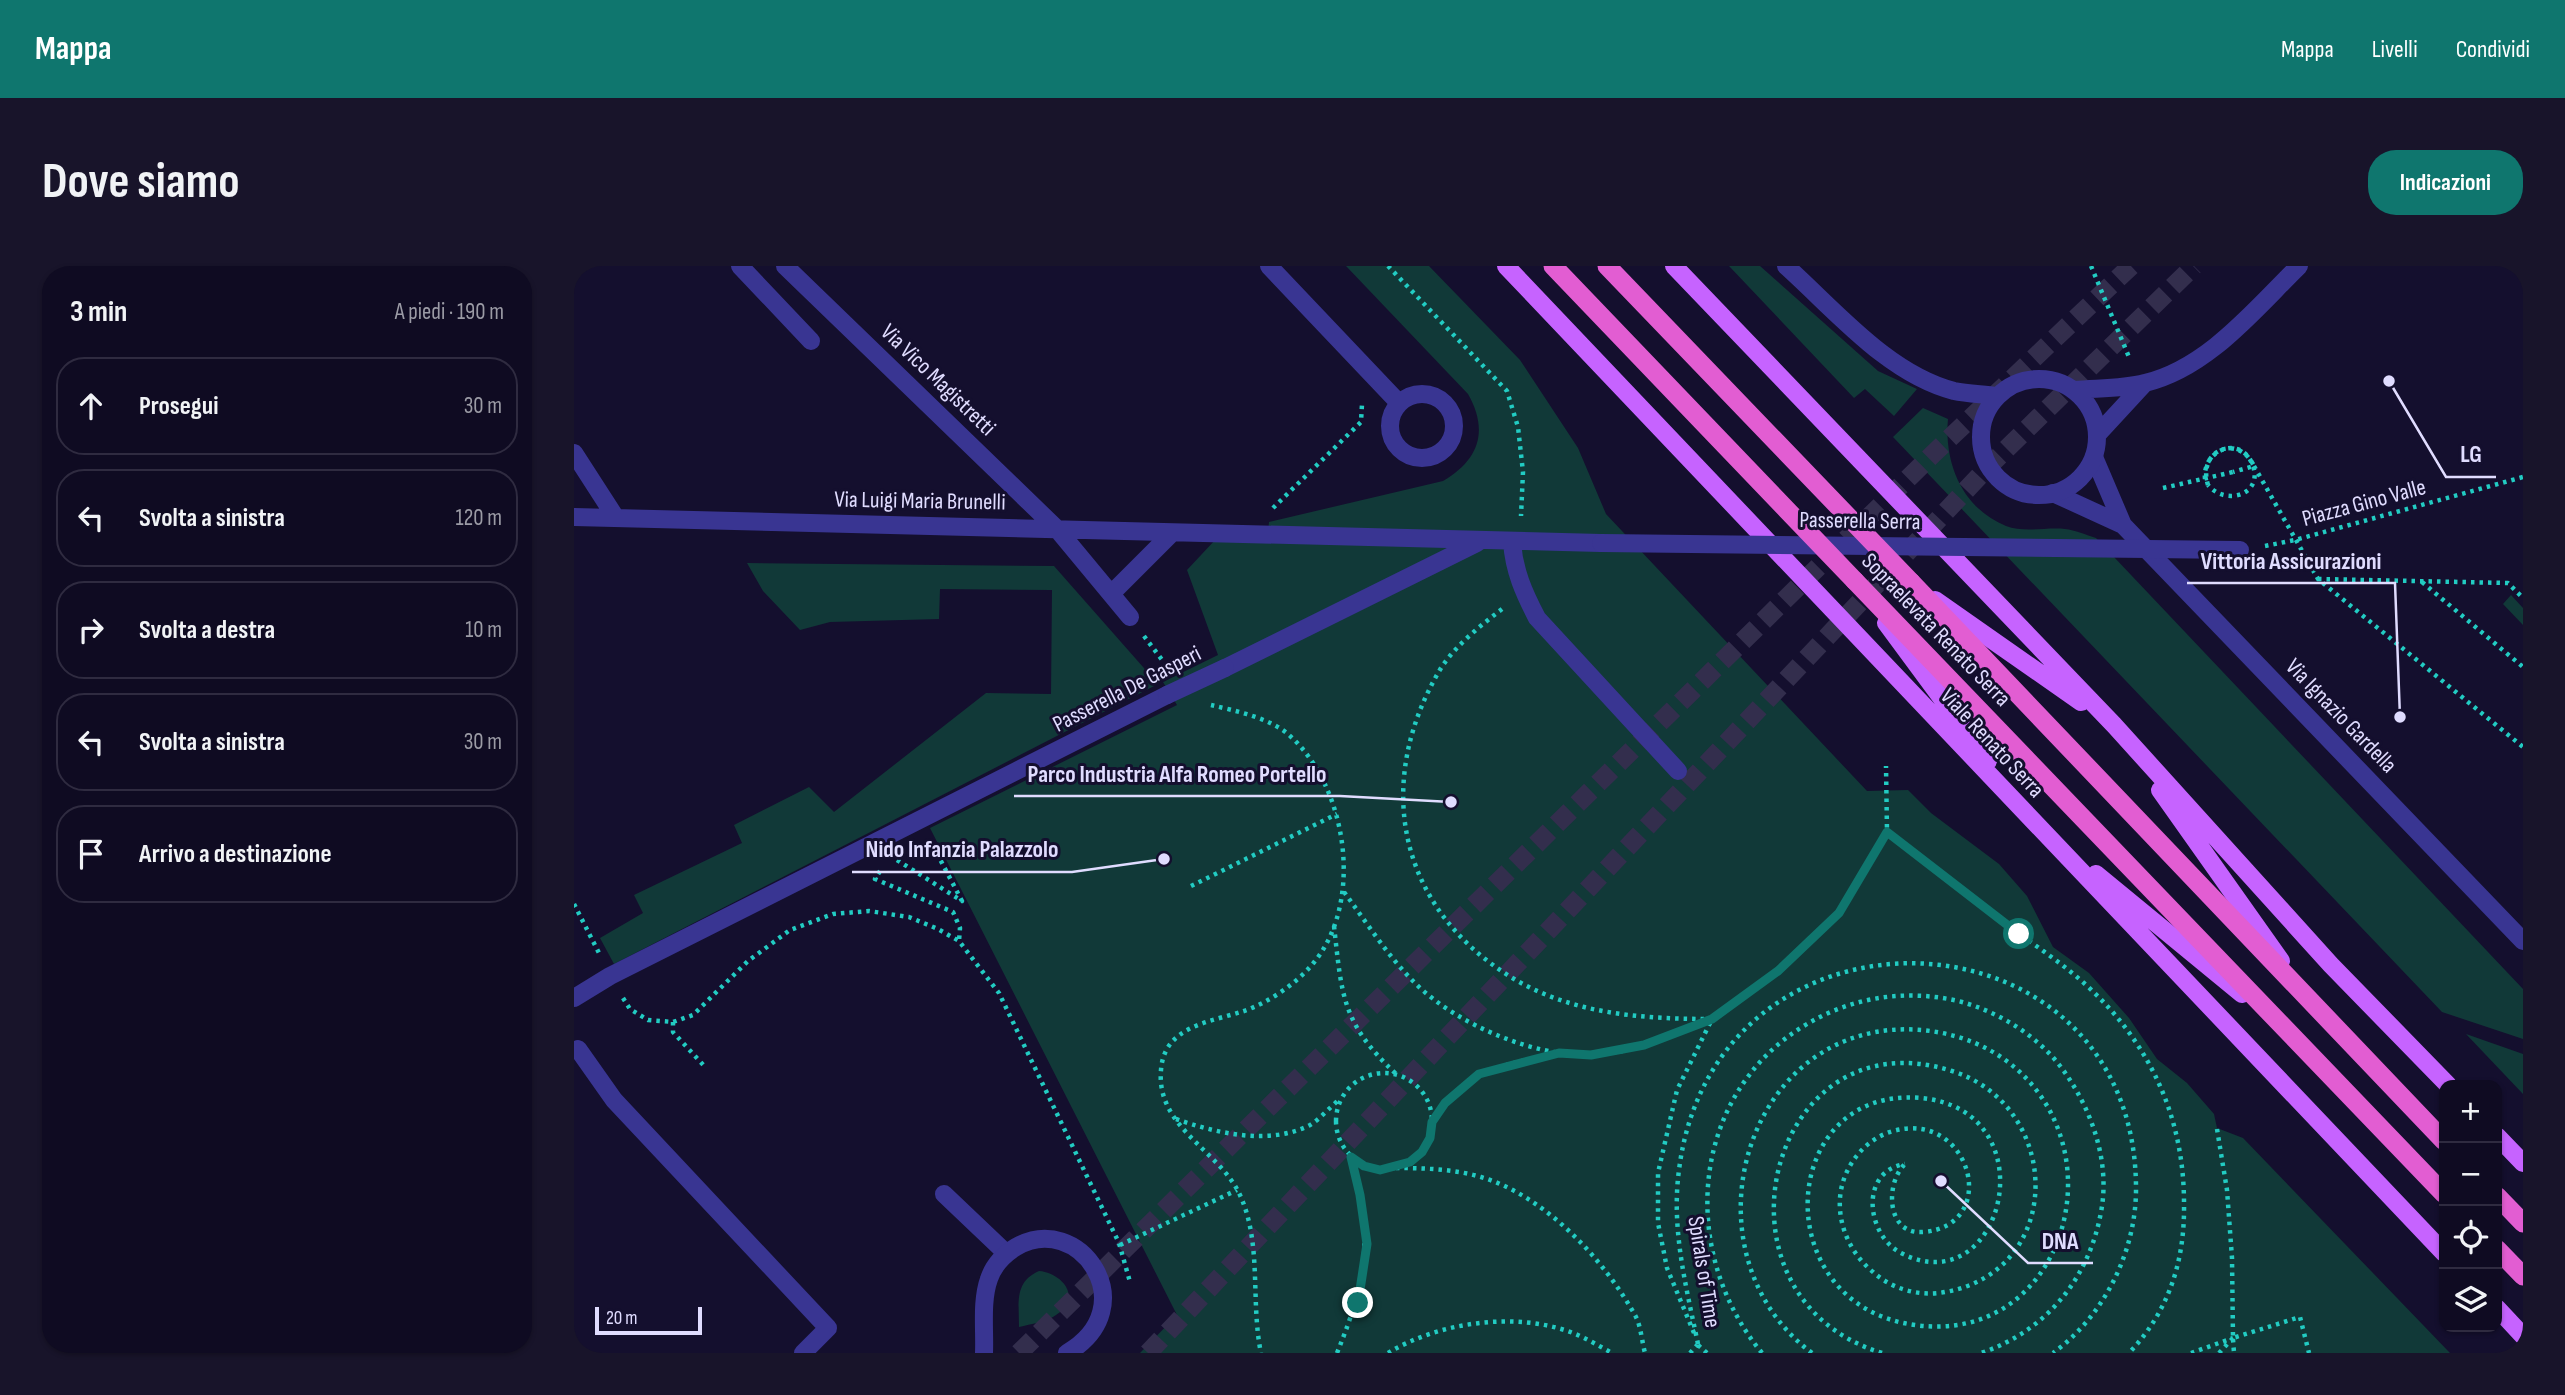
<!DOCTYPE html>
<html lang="it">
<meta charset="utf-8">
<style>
body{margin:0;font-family:"Sofia Sans Condensed",sans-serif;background:#18142a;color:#f1f3f6}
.controls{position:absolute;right:21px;bottom:21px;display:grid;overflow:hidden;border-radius:14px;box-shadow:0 2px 5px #0004}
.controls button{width:63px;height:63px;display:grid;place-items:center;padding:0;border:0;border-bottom:2px solid #2f2b40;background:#0f0b22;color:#f1f3f6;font:35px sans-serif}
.scale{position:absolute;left:21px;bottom:18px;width:107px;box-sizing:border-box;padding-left:7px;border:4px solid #e0dcff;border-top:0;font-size:19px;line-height:24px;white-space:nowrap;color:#e0dcff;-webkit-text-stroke:5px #140f2e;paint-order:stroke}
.stop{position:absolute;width:21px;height:21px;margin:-16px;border:5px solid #0f766e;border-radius:50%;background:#fff}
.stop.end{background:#0f766e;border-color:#fff;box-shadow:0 2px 7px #0008}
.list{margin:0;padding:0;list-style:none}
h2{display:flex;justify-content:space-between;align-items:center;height:91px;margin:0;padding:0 28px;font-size:30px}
h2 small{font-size:23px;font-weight:400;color:#9b9ba5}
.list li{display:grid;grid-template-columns:46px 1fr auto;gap:21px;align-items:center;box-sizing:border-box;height:98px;margin:0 14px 14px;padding:0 14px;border:2px solid #2f2b40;border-radius:28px}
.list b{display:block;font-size:26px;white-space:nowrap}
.list em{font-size:23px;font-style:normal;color:#9b9ba5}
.icon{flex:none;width:38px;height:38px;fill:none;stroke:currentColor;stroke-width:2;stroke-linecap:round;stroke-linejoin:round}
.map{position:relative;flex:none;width:1949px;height:1087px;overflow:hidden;border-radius:28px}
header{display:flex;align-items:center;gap:42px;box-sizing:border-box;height:98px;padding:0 35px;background:#0f766e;color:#fff}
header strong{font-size:33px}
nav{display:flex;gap:38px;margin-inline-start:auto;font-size:24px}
.intro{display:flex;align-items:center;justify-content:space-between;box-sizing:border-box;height:168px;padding:0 42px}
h1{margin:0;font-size:49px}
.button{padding:18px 32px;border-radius:28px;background:#0f766e;color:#fff;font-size:24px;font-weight:700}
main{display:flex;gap:42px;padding:0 42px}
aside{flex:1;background:#0f0b22;border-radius:28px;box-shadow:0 2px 5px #0004}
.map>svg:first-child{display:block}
.green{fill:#113938}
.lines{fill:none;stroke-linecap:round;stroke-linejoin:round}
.trunk-tunnel{stroke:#332e4d;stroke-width:19;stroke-dasharray:19 10;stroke-linecap:butt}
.path{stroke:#22ccc3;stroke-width:4.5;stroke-dasharray:3.5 5;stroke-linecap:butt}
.service{stroke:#393592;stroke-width:18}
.pedestrian{stroke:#393592;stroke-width:18}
.minor{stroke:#393592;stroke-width:18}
.primary{stroke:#c663ff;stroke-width:18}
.trunk{stroke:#e25dd2;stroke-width:19}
.path-bridge{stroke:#22ccc3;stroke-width:4.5;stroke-dasharray:3.5 5;stroke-linecap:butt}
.pedestrian-bridge{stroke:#393592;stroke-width:18}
.trunk-bridge{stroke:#e25dd2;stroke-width:19}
.route{stroke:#0f766e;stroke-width:9}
.labels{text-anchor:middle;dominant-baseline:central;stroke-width:6;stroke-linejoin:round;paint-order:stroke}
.street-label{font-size:23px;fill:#e0dcff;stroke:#140f2e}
.leader{fill:none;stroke:#e0dcff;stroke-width:2.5}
.callout-dot{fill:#e0dcff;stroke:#140f2e;stroke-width:2.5}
.callout-label{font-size:24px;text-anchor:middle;font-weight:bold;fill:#e0dcff;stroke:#140f2e;stroke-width:6;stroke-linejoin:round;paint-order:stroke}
</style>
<header>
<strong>Mappa</strong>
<nav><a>Mappa</a><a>Livelli</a><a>Condividi</a></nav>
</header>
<div class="intro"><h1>Dove siamo</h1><a class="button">Indicazioni</a></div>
<main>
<aside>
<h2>3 min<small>A piedi · 190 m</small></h2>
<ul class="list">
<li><svg class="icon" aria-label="ahead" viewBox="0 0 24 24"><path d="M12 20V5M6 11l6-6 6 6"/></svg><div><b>Prosegui</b></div><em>30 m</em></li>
<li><svg class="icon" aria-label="left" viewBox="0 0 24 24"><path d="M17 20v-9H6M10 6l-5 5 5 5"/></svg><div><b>Svolta a sinistra</b></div><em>120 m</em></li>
<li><svg class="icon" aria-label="right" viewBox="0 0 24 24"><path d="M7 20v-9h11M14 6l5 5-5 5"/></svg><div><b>Svolta a destra</b></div><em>10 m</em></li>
<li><svg class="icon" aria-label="left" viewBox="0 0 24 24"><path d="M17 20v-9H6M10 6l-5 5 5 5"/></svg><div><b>Svolta a sinistra</b></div><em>30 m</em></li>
<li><svg class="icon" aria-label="arrive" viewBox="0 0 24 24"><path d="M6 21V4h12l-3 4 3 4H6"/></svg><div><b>Arrivo a destinazione</b></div></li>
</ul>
</aside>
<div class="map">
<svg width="1949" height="1087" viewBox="0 0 1949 1087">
<rect width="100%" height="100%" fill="#140f2e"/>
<!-- green -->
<path class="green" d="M772,0H855L946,94L1004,182L1032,248L1293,525L1334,524L1357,547L1425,598L1453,630L1479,681L1515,707L1555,752L1583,793L1613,817L1640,848L1643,862L1669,872L1876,1087H566L603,1049L356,562L603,439L589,416L644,389L613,304L642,273L693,275L695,256L869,215C905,194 915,165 894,128Z
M1155,0H1186L1304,105L1343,123L1320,150L1291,123L1280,132Z
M1349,142L1374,153C1370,197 1388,242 1432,260C1450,267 1472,261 1491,263C1501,264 1512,269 1522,272L1949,723V773L1868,746L1319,171Z
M173,297L480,300L584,418L40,698L26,672L69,647L60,629L168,577L160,559L235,521L260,546L412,427L477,428L478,324L366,323L365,353L256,356L226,364L189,325Z
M1937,329L1949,342V359L1929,338Z
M1892,768L1949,788V828Z
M465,1005C489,1007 509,1033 482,1049C472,1056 457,1058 445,1061C445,1037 440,1016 465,1005Z"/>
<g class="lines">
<!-- trunk-tunnel -->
<path class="trunk-tunnel" d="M445,1087L1359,188L1557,0
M574,1087L1413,202L1620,0"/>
<!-- path -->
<path class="path" d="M814,0L933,125L944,161L949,206L947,250
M1517,0L1555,91
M1680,200L1744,313L1949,481
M1631,213C1628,183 1668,168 1679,200C1689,229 1651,240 1634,219
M1589,222L1659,206
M699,242L787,156L788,138
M1691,280L1721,274L1949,211
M1744,313L1934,317L1949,332
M1848,316L1949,401
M928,343C906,360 882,379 867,402C805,505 818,622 915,696C981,747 1059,753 1138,753
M570,370L592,399
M637,439C662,445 696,452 715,469C775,522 791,641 736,701C719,720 693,737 670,745C636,756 590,760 587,804C582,860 642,883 664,925C689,974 676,1035 687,1087
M1313,566C1355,599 1397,631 1439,663C1463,681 1489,698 1511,718C1575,776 1610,850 1610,937C1611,995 1595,1045 1555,1087
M323,594L388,635L358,578
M306,605L301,613L379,646L386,662L385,675
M617,620L763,548
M770,626C793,657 815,692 843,719C883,758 960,791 1017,789C1057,788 1097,769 1134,755
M0,638L25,687
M760,660C768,731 768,757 822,808
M49,732L56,743L74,754L99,756L119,749L174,695L216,664L259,648L295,645L335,651L364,663L385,675L425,727L545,977L556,1016
M99,756V766L132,802
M762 855a48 48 0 1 1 96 0a48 48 0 1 1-96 0Z
M602,853C642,867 695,880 736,859C746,853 756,841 765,834
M859,855C895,802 926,800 984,787
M1643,863L1653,924L1658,992L1659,1072L1726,1051L1735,1087
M822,902C849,902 880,903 907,911C971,930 1030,993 1062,1051C1067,1061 1068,1076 1071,1087
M546,979L663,924
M1120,1067L1093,1002L1084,957V907L1103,824L1138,753L1204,705L1265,647L1313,566L1312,500
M1659,1073L1660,1087
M1124,1078C1112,1020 1097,963 1105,904C1141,616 1565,634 1562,926C1561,988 1529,1051 1479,1087
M1124,1079L1133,1087
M763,1087C795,1008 798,974 777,891
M814,1087C865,1056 942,1045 999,1067C1012,1072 1025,1080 1038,1087
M1116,1087L1124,1078
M1188,1087C1097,977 1119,804 1259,745C1300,728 1345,725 1388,736C1430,748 1470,774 1494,811C1520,850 1536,899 1527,946C1515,1013 1472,1065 1407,1087
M1238,1087C1103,986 1171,749 1348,764C1379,767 1409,777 1434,796C1548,883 1490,1080 1341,1059C1191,1039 1203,819 1347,832C1477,844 1430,1040 1327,987C1292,969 1285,905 1331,898
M1308,1087C1124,1031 1193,746 1378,805C1489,840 1492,1005 1371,1026C1345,1031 1318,1023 1299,1006C1277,988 1264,960 1266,932C1268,902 1290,873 1319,865C1397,843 1428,960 1349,966C1312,969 1311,917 1331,898
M1617,1087L1659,1072
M1645,1087L1659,1072"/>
<!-- service -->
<path class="service" d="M166,0L237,75
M695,0L825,137
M816 160a32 32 0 1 1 64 0a32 32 0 1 1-64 0Z
M1520,191L1549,259L1949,675
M1479,227L1549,259
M4,783L40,834L254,1062L229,1087
M370,928L432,987"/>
<!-- pedestrian -->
<path class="pedestrian" d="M211,0L483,263L556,351
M0,187L42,252
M0,251L1027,277
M938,276C940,305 950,327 963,352L1104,505
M537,328L598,267
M651,402L903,277
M0,732L36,710L593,429"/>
<!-- minor -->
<path class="minor" d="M1212,0C1261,44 1314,108 1380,125C1394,128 1409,128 1423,130
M1407 171a58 58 0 1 1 116 0a58 58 0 1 1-116 0Z
M1501,124C1523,122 1549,123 1571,117C1634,102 1681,43 1725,0
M1523,169L1571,117
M410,1087C411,1064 407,1035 415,1013C420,998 429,989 442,981C505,944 572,1041 493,1087"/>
<!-- primary -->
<path class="primary" d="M932,0L1870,987
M1100,0L1540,459L1757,699L1874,819
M1361,334L1507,436
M1312,357L1414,495
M1586,524L1707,695
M1522,608L1668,728
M1923,870L1949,897
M1923,1042L1949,1070"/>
<!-- trunk -->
<path class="trunk" d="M1281,315L1870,928
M1337,316L1870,875
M1923,930L1949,957
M1923,983L1949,1010"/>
<!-- path-bridge -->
<path class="path-bridge" d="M1634,219C1623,184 1664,167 1680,200L1659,206"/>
<!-- pedestrian-bridge -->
<path class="pedestrian-bridge" d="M1027,277L1666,284
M593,429L651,402"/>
<!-- trunk-bridge -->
<path class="trunk-bridge" d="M979,0L1281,315
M1033,0L1337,316"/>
</g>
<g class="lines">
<!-- route -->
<path class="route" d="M784,1037L793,978L786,929L777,891L790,900L806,904L836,896L848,886L856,872L858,856L871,837L905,808L985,787L1017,789L1070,779L1138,753L1204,705L1265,647L1313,566L1445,668"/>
</g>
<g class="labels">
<!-- street labels -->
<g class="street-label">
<text transform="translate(364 114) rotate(44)">Via Vico Magistretti</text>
<text transform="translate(346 235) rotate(1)">Via Luigi Maria Brunelli</text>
<text transform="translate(1790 237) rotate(-15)">Piazza Gino Valle</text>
<text transform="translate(1286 255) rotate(1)">Passerella Serra</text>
<text transform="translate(1362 364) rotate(46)">Sopraelevata Renato Serra</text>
<text transform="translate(553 423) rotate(-27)">Passerella De Gasperi</text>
<text transform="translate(1767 450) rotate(46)">Via Ignazio Gardella</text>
<text transform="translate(1418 477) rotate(47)">Viale Renato Serra</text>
<text transform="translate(1130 1006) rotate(81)">Spirals of Time</text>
</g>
</g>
<!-- callouts -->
<path class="leader" d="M1815 115L1872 211H1922M1826 451L1821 317H1613M877 536L766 530H440M590 593L498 606H278M1367 915L1454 997H1519"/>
<g class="callout-dot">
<circle cx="1815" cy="115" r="7"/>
<circle cx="1826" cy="451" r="7"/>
<circle cx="877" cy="536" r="7"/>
<circle cx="590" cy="593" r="7"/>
<circle cx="1367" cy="915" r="7"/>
</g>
<g class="callout-label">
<text x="1897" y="196">LG</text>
<text x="1717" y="303">Vittoria Assicurazioni</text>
<text x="603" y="516">Parco Industria Alfa Romeo Portello</text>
<text x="388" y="591">Nido Infanzia Palazzolo</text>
<text x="1486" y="983">DNA</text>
</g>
</svg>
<div class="controls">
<button>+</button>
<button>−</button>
<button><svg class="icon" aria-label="locate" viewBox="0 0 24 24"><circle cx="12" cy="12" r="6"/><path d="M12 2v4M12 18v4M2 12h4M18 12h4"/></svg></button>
<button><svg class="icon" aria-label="layers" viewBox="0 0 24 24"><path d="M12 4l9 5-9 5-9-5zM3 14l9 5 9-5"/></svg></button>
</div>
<div class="scale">20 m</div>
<div class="stop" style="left:1445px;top:668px"></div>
<div class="stop end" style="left:784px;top:1037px"></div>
</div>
</main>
